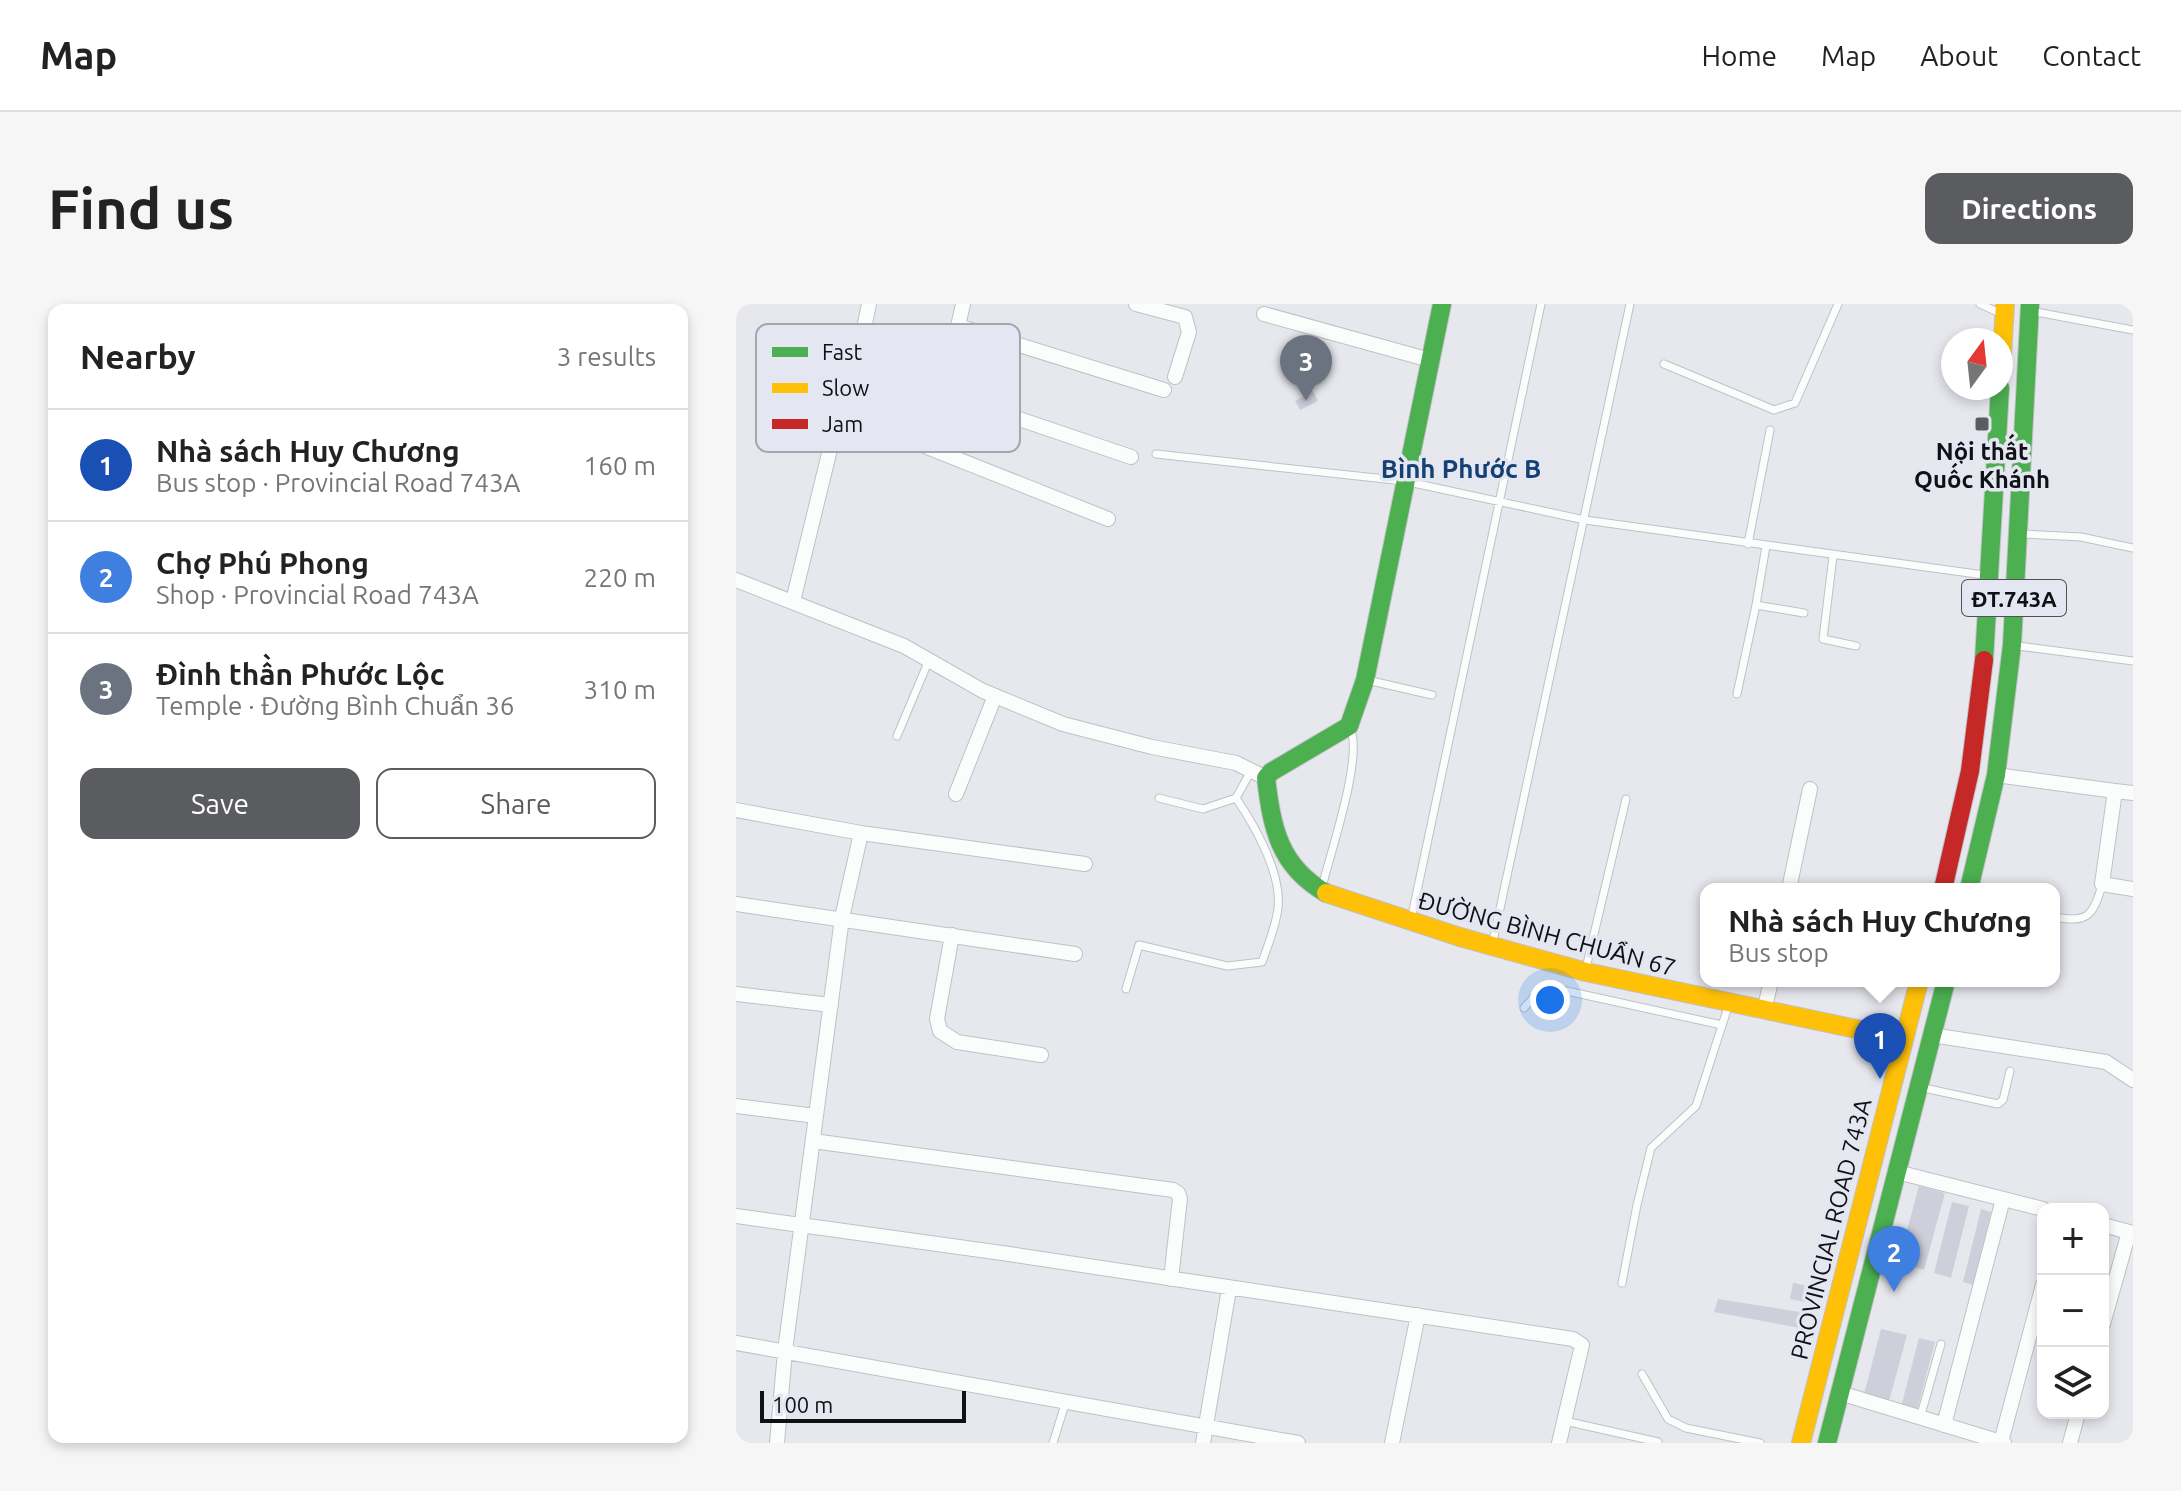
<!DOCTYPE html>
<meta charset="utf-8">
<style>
body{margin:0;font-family:Ubuntu,sans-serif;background:#f6f6f6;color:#222}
.controls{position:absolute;right:24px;bottom:24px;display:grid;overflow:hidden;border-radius:16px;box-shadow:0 4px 12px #0003}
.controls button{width:72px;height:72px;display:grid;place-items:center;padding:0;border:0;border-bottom:2px solid #e0e0e0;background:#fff;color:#222;font:40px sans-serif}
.compass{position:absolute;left:1205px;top:24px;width:72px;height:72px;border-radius:50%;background:#fff;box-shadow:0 4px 12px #0003;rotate:15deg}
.scale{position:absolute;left:24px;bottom:20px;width:206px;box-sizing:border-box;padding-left:8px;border:4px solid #101114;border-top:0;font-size:22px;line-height:28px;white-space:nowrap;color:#101114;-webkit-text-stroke:6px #e4e6f1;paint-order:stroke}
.you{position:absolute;left:814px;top:696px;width:28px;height:28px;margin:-20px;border:6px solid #fff;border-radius:50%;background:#1a73e8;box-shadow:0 0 0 12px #1a73e833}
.badge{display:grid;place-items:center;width:52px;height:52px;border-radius:50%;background:#5b5c60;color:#fff;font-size:26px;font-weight:700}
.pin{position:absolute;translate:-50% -66px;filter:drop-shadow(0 2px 4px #0008)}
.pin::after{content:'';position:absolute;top:42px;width:28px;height:24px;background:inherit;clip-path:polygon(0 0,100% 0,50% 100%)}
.popup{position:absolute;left:964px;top:579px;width:360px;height:104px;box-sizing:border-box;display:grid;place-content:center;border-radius:16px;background:#fff;filter:drop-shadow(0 2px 6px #0005);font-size:26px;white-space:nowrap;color:#767676}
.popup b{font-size:30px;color:#222}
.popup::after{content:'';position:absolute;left:50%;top:100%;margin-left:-16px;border:16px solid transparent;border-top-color:#fff}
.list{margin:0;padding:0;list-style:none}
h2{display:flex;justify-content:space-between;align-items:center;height:104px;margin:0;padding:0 32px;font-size:34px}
h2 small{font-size:26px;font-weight:400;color:#767676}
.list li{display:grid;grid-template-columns:52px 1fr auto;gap:24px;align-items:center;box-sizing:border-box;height:112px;padding:0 32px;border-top:2px solid #e0e0e0}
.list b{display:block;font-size:30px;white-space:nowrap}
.list p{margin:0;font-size:26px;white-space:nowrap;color:#767676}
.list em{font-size:26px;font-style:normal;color:#767676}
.actions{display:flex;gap:16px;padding:24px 32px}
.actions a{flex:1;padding:18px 0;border:2px solid #5b5c60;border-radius:16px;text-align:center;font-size:28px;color:#5b5c60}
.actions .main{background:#5b5c60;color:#fff}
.icon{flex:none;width:44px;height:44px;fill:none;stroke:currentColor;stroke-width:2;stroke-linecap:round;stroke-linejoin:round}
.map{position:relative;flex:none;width:1397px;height:1139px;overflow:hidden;border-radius:16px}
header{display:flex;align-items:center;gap:48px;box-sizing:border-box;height:112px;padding:0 40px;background:#fff;border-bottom:2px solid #e0e0e0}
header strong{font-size:38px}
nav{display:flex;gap:44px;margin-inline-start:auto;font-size:28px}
.intro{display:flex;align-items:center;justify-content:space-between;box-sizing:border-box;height:192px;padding:0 48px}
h1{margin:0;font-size:56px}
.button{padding:20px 36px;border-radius:16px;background:#5b5c60;color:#fff;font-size:28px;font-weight:700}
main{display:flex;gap:48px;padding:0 48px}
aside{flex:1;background:#fff;border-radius:16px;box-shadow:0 4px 12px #0003}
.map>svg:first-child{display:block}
.building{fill:#cecfda}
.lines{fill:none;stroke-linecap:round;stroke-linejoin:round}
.lane-casing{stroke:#c0c1c5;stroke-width:9}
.street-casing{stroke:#c0c1c5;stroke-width:16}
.fast-casing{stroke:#c0c1c5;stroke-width:20}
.slow-casing{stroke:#c0c1c5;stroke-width:20}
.jam-casing{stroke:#c0c1c5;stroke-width:20}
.lane{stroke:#fbfcfc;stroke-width:7}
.street{stroke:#fbfcfc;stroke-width:14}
.fast{stroke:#4caf50;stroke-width:18}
.slow{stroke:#ffc107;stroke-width:18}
.jam{stroke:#c62828;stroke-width:18}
.poi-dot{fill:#5b5c60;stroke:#e4e6f1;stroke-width:3}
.labels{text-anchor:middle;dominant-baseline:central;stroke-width:7;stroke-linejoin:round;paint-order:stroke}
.shield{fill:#e4e6f1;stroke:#505156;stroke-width:2}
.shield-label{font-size:22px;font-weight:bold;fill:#101114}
.poi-label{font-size:24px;font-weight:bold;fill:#101114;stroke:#e4e6f1}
.street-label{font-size:24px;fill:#101114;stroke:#e4e6f1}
.neighbourhood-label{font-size:26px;font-weight:bold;fill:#144073;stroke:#e4e6f1}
.key{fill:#e4e6f1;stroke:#a4a6af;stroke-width:2}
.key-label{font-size:22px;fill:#101114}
</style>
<header>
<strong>Map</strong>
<nav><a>Home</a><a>Map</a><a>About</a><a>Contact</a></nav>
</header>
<div class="intro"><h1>Find us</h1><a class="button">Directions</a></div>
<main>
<aside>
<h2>Nearby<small>3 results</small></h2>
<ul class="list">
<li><span class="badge" style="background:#1a4fb4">1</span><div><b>Nhà sách Huy Chương</b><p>Bus stop · Provincial Road 743A</p></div><em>160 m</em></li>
<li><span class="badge" style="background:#3f7fe0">2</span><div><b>Chợ Phú Phong</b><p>Shop · Provincial Road 743A</p></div><em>220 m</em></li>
<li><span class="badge" style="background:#6b7280">3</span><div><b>Đình thần Phước Lộc</b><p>Temple · Đường Bình Chuẩn 36</p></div><em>310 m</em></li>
</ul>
<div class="actions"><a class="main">Save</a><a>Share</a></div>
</aside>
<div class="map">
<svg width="1397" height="1139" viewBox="0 0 1397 1139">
<rect width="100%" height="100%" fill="#e7e8ee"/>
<!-- building -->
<path class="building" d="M577,87L582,97L564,106L559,97Z
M1183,882L1209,889L1188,966L1162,959Z
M1216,898L1233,902L1215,974L1198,969Z
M1245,905L1255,908L1238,981L1227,978Z
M1057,979L1077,983L1074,999L1054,995Z
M982,995L1070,1009L1069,1025L978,1008Z
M1145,1025L1171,1031L1152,1101L1127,1094Z
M1183,1034L1199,1038L1181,1107L1165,1103Z"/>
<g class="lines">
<defs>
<path id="lane" d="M1244,0L1264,9
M1300,8L1397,26
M928,60L1038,106L1059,99L1102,0
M420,150L668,177L849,216L1248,271
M1288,230L1345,233L1397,244
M1012,240L1034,126
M1030,242L1020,301L1068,309
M1097,252L1087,335L1120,342
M1282,342L1397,357
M631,376L696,391
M1001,390L1020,301
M161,432L193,356
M423,494L467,505L500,494
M586,583C594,550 628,451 614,424
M1318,613C1351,619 1357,613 1366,581
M675,616L805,0
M757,637L894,0
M850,664L890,495
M390,685L403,641L491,662L526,658C532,641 540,622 542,604C546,570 519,522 500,494L515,467
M788,704L808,682L986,721
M1188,784L1262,800L1267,796L1274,767
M886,979L901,901L915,844L960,802L992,703
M906,1070L932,1115L950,1124L1024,1139
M1184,1114L1205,1040
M829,1117L922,1138
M317,1139L330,1097"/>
<path id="street" d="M400,0L449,13L453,28L439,73
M528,10L694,56
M222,22L428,86
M117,78L133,0
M207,89L395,153
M103,108L372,215
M0,276L168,342L247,387L327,420L416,443L500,459L530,474
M57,297L109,84L117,78L192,108L204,102L227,0
M1260,471L1379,487L1366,580L1397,585
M1379,487L1397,489
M220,490L259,392
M0,506L125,529L106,614L49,1047L41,1139
M125,529L349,560
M1053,585L1074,485
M0,600L339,650
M216,631L201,715L204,727L221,738L305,751
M0,690L95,701
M1028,707L1035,677
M1196,731L1370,758L1397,776
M0,802L80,812
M77,837L437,886L442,889L444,895L435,975
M1161,868L1307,905
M0,912L266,949L837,1035L846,1041L823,1139
M1367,921L1397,929
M1367,1020L1393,928
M0,1039L562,1139
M1104,1089L1268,1139
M1208,1121L1267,895
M1265,1138L1307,981
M467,1139L493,985
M656,1139L682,1011
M1334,1139L1342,1109"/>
<path id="fast" d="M1248,356L1264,84
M1233,585L1260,471L1276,341L1294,0
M590,589C543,562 536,524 530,474L535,468L613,422L629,376L706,0
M1091,1139L1210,677"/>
<path id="slow" d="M1265,68L1269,0
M590,589L724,633L850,668L1168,735
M1065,1139L1183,677"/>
<path id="jam" d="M1207,585L1234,467L1248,356"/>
</defs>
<!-- lane casing -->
<use href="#lane" class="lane-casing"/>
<!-- street casing -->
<use href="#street" class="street-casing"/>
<!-- fast casing -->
<use href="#fast" class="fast-casing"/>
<!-- slow casing -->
<use href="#slow" class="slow-casing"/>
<!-- jam casing -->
<use href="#jam" class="jam-casing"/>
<!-- lane -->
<use href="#lane" class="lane"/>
<!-- street -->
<use href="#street" class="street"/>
<!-- fast -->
<use href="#fast" class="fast"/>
<!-- slow -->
<use href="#slow" class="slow"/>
<!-- jam -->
<use href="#jam" class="jam"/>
</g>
<!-- markers -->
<rect class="poi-dot" x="1238" y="112" width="16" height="16" rx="4"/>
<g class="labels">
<!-- shield labels -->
<rect class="shield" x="1226" y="276" width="104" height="36" rx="6"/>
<g class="shield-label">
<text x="1278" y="294">ĐT.743A</text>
</g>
<!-- poi labels -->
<g class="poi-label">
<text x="1246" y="147">Nội thất<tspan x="1246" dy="28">Quốc Khánh</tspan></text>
</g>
<!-- street labels -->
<g class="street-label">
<text transform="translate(811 630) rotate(15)">ĐƯỜNG BÌNH CHUẨN 67</text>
<text transform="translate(1095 925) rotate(-76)">PROVINCIAL ROAD 743A</text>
</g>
<!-- neighbourhood labels -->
<g class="neighbourhood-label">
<text x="725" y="164">Bình Phước B</text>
</g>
</g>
<!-- legend -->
<rect x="20" y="20" width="264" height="128" rx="12" class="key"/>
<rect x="36" y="43" width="36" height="10" fill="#4caf50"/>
<rect x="36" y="79" width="36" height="10" fill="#ffc107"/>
<rect x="36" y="115" width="36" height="10" fill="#c62828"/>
<g class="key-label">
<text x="86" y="56">Fast</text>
<text x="86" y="92">Slow</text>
<text x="86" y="128">Jam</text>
</g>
</svg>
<div class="controls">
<button>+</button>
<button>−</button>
<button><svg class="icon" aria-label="layers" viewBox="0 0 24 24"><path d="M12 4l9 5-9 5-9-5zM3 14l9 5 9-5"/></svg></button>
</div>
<svg class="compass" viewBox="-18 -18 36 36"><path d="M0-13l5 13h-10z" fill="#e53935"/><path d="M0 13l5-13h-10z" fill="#767676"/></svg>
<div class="scale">100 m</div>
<div class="you"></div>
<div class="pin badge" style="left:1144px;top:775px;background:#1a4fb4">1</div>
<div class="popup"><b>Nhà sách Huy Chương</b>Bus stop</div>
<div class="pin badge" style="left:1158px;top:988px;background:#3f7fe0">2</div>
<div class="pin badge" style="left:570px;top:97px;background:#6b7280">3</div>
</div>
</main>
